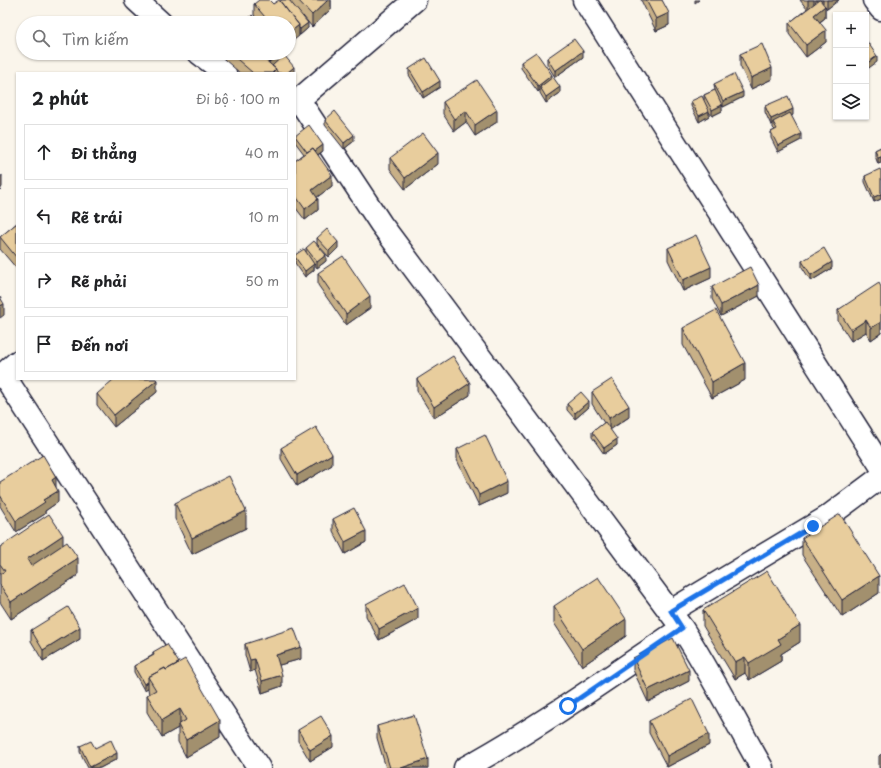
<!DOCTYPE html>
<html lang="vi">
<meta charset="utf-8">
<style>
body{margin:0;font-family:"Playpen Sans",sans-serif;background:#f2f2f2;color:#202124}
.controls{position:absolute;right:12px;top:12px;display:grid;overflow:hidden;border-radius:0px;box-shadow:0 1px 3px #0004}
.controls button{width:36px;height:36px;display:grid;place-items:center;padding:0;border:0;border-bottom:1px solid #e0e0e0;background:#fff;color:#202124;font:20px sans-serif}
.stop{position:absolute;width:12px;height:12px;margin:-9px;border:3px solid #1a73e8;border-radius:50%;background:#fff}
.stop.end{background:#1a73e8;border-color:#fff;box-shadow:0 1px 4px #0008}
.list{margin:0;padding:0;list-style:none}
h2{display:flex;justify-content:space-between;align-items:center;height:52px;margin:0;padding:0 16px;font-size:17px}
h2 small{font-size:13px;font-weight:400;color:#757577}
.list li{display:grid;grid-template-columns:26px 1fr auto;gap:12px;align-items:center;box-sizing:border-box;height:56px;margin:0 8px 8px;padding:0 8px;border:1px solid #e0e0e0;border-radius:0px}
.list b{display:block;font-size:15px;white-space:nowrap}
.list em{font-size:13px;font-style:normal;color:#757577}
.icon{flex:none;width:22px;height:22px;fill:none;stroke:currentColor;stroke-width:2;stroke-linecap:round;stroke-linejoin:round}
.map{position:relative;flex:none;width:881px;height:768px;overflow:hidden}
.search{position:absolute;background:#fff;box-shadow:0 1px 3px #0004;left:16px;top:16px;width:280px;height:44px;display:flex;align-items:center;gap:10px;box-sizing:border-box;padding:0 14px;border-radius:22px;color:#757577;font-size:15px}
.panel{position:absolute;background:#fff;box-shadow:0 1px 3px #0004;left:16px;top:72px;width:280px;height:308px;border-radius:0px}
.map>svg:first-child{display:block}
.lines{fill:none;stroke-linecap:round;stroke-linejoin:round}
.minor-casing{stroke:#22223b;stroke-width:25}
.major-casing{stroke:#22223b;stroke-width:25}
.minor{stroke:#fff;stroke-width:22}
.major{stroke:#fff;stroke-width:22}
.wall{fill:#c8b087;stroke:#22223b}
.shaded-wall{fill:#a2906e;stroke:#22223b}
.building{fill:#e8cd9d;stroke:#22223b}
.route{stroke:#1a73e8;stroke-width:5}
</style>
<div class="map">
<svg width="881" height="768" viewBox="0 0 881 768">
<rect width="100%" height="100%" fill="#faf5eb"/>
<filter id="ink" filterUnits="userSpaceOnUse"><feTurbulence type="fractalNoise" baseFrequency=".025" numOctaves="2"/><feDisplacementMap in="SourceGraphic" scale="8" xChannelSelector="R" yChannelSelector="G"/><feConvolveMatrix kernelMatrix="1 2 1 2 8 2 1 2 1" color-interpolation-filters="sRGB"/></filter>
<g filter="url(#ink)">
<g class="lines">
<defs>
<path id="minor" d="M136,0L161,23
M584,0L881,466
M874,0L881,9
M199,53L225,73
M299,100L381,224L682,628C711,673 735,721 762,768
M3,374L259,768
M671,611L826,518L881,477
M465,768C541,726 611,676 682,628"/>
<path id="major" d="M295,103L415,0
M0,377L17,362"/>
</defs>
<!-- minor casing -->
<use href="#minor" class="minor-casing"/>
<!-- major casing -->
<use href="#major" class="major-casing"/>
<!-- minor -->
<use href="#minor" class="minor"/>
<!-- major -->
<use href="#major" class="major"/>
</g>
<!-- wall -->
<path class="wall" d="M282,0H331V9L312,27L303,16L308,28L300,35L299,34V36L289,23H261L254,15V4H273Z
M641,0H662L669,25L656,31Z
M800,0H839L827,9L825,6V18L820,22L826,42L806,57L789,34V23L807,9Z
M217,53H284V55L294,73H240Z
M740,54L772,79L751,89L740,66Z
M583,57L555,77L547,64V58Z
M521,62L552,78L560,93L546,103L540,93V90L538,92L521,68Z
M409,69L440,87L423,98L409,75Z
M714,84L743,97L723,107L721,103L722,111L712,116L709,112V116L699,122L691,106V101L704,100V95L715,90Z
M443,102L497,122L475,136L466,122L454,131L443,114Z
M765,106L793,115L791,116L801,140L778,152L771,138V132L775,130L773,128V124L771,125L765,112Z
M325,120L354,141L344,149L325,125Z
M295,136L323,151L318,155L332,186L317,197L318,210L305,220L295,207V161L304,154L295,142Z
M881,147V163L878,164L875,156V150Z
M390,158L438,164L405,189L390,169Z
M881,171V199L874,202L865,182V176Z
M17,223V269L0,249V237Z
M317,238L338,248L329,257L317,244L326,261L317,268L314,264V270L305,277L295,263V255L306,252V248L317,244Z
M668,248L711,278L683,291L668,260Z
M802,261L832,268L811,281L802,267Z
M318,273L370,308L346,325L318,285Z
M712,287L759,296L721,316L712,299Z
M881,287V333L871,340L866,332L851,341L838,321V310Z
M683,328L745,380L712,398L683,345Z
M417,379L470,395L434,418L417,391Z
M157,392L114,427L97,405V394Z
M592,392L629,417L610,430L617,445L604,454L592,437V432L604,423L592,404Z
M567,404L589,407L575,419L567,410Z
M281,448L332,465L297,486L281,459Z
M457,449L507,493L479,506L457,460Z
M0,482L58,502L45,511V514L16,532L0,506Z
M175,503L246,528L192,554L175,519Z
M333,519L366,542L345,554L333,531Z
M802,538L879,593L842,617L802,555Z
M63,544L78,575L11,619L0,602V547Z
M366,604L418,619L379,640L366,616Z
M554,606L626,636L582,666L554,623Z
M703,610L800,642L781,654V661L749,680L745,673L735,679L703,626Z
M31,630L80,639L43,661L31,641Z
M245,644L301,659L279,665L282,686L262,693L255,670L250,672L245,655Z
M153,652L220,737L186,757L178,742V728L162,737L147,712V695H149L148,688L144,690L134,672V666L153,655Z
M633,658L689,681L648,702L633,670Z
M649,721L709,745L667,767L649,733Z
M377,726L428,768H386L377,738Z
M298,730L333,747L310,761L298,741Z
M80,746L95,748L117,759L100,768H88L80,752Z
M881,754V768H879V756Z"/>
<!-- shaded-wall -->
<path class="shaded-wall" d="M328,0H331V9L312,27V15Z
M695,0H699L695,3Z
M808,0H814V6L808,11Z
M816,0H823V3L816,9Z
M827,0H839L827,9Z
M825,6V18L814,26V15Z
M669,13V25L656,31V19Z
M308,23V28L300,35V29Z
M299,25V36L289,44V33Z
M826,30V42L806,57V45Z
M583,51V57L555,77V71Z
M280,53H284V61L269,73V62Z
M877,56V62L866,70V64Z
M294,67V73H287Z
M772,68V79L751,89V78Z
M552,75V81L540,87V90L538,92V86Z
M440,81V87L423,98V92Z
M560,87V93L546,103V97Z
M743,92V97L723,107V101Z
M722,105V111L712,116V110Z
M793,109V115L774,123L773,122V124L771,125V119Z
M497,110V122L475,136V125Z
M466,111V122L454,131V119Z
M709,111V116L699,122V116Z
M801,134V140L778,152V146Z
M354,135V141L344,149V143Z
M323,145V151L309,161V155Z
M438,153V164L405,189V178Z
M881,157V163L878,164V158Z
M2,175V187L0,190V178Z
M332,175V186L312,201V190Z
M881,194V199L874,202V197Z
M318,199V210L305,220V209Z
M338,242V248L329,257V251Z
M326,255V261L317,268V262Z
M832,262V268L811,281V275Z
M314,264V270L305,277V271Z
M711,267V278L683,291V280Z
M759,285V296L721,316V305Z
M370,296V308L346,325V314Z
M4,304V315L0,318V306Z
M866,320V332L851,341V330Z
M881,322V333L871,340V328Z
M745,363V380L712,398V382Z
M157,380V392L114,427V415Z
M470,383V395L434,418V407Z
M589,401V407L575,419V413Z
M629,406V417L609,430V418Z
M617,439V445L604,454V448Z
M332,454V465L297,486V475Z
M56,477V489L52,480Z
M507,481V493L479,506V495Z
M58,491V502L45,511V514L16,532V521L43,500Z
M246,511V528L192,554V538Z
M366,531V542L345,554V542Z
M63,535V552L27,576V559Z
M78,558V575L11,619V602Z
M879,576V593L842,617V600Z
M418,608V619L379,640V629Z
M626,619V636L582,666V649Z
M800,625V642L781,654V661L749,680V663L778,639Z
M80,627V639L43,661V650Z
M301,647V659L276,666V655Z
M745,657V673L735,679V662Z
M255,659V670L250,672V660Z
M689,670V681L648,702V690Z
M282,675V686L262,693V681Z
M148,682V688L144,690V684Z
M180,709V726L178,725V728L162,737V720Z
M220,720V737L186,757V740Z
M709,734V745L667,767V756Z
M333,736V747L310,761V750Z
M117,753V759L100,768H90V767Z
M428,759V768H401Z"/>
<!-- building -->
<path class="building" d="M259,0H269L273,4L279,0L299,25L289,33V23H270L254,4Z
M282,0H289L308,23L300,29L299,28V25L280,1Z
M298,0H328L312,15Z
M646,0H662L669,13L656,19Z
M819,0H820L825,6L814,15L826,30L806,45L789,23Z
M252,15L260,23H244Z
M222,17L228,23H217Z
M574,39L583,51L555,71L547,58Z
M866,40L877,56L866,64Z
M762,44L772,68L751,78L740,54Z
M536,52L552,75L538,86L521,62Z
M230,53H257L276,69L272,73H253Z
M261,53H280L269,62Z
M284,55L294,67L287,73H278L276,70V69L272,66Z
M426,58L440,81L423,92L409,69Z
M734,74L743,92L723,101L714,84Z
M553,77L560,87L546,97L540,87Z
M477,80L497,110L475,125L466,111L454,119L443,102Z
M715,90L722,105L712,110L704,95Z
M702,96L709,111L699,116L691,101Z
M788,96L793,109L771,119L765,106Z
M335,111L354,135L344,143L325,120Z
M790,113L801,134L778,146L771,132L777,129L773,122Z
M309,125L323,145L315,151L313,148L307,152L295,136Z
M423,133L438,153L405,178L390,158Z
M881,147V157L878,158L875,150Z
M313,148L332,175L312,190L318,199L305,209L295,195V161Z
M880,169L881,171V194L874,197L865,176Z
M17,223V258L0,237Z
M327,229L338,242L329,251L317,238Z
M696,235L711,267L683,280L668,248Z
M314,241L326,255L317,262L306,248Z
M824,248L832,262L811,275L802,261Z
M304,249L314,264L305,271L295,257V255Z
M343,256L370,296L346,314L318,273Z
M750,267L759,285L721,305L712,287Z
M879,283L881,287V322L871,328L866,320L851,330L838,310Z
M0,297L4,304L0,306Z
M716,310L745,363L712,382L683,328Z
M453,356L470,383L434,407L417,379Z
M114,379H156L157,380L114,415L97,394Z
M612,379L629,406L609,418L592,392Z
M581,392L589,401L575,413L567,404Z
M605,422L617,439L604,448L592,432Z
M316,427L332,454L297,475L281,448Z
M485,435L507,481L479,495L457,449Z
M43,455L56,477L52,480L58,491L43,500L45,502L16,521L0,495V482Z
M229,476L246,511L192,538L175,503Z
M354,508L366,531L345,542L333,519Z
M49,514L63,535L27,559L31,566L67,542L78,558L11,602L0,585V574L5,571L0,564V547Z
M840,514L879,576L842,600L802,538Z
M767,571L800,625L778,639L781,644L749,663L745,657L735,662L703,610Z
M598,577L626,619L582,649L554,606Z
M405,583L418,608L379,629L366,604Z
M68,607L80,627L43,650L31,630Z
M294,628L301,647L276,655L282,675L262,681L255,659L250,660L245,644Z
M673,638L689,670L648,690L633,658Z
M167,644L179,663L166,670L165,668L148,677V682L144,684L134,666L154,655L153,652Z
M185,659L220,720L186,740L178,725L186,720L180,709L162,720L147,695L156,690L148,677L165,668L166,670Z
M692,699L709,734L667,756L649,721Z
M414,715L428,759L401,768H390L377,726Z
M321,716L333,736L310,750L298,730Z
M111,740L117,753L90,767L80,746L91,741L95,748Z"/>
</g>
<g class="lines" filter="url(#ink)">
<!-- route -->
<path class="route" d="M568,706L682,628L671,611L813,526"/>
</g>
</svg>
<div class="controls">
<button>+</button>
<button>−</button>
<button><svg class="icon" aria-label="layers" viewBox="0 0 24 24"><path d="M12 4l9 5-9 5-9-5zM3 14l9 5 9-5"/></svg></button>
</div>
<div class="stop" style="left:568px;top:706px"></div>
<div class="stop end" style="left:813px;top:526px"></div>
<div class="search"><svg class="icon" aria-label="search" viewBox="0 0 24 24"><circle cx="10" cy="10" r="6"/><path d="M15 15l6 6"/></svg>Tìm kiếm</div>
<section class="panel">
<h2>2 phút<small>Đi bộ · 100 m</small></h2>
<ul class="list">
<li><svg class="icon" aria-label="ahead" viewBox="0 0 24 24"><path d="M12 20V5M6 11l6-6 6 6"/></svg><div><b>Đi thẳng</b></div><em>40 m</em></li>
<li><svg class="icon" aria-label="left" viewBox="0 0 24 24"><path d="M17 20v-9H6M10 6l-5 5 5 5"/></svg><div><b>Rẽ trái</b></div><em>10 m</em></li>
<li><svg class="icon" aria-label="right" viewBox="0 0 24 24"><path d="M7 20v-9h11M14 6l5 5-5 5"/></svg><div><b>Rẽ phải</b></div><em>50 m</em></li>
<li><svg class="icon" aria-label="arrive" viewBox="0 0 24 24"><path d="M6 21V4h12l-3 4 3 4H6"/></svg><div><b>Đến nơi</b></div></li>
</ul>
</section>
</div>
